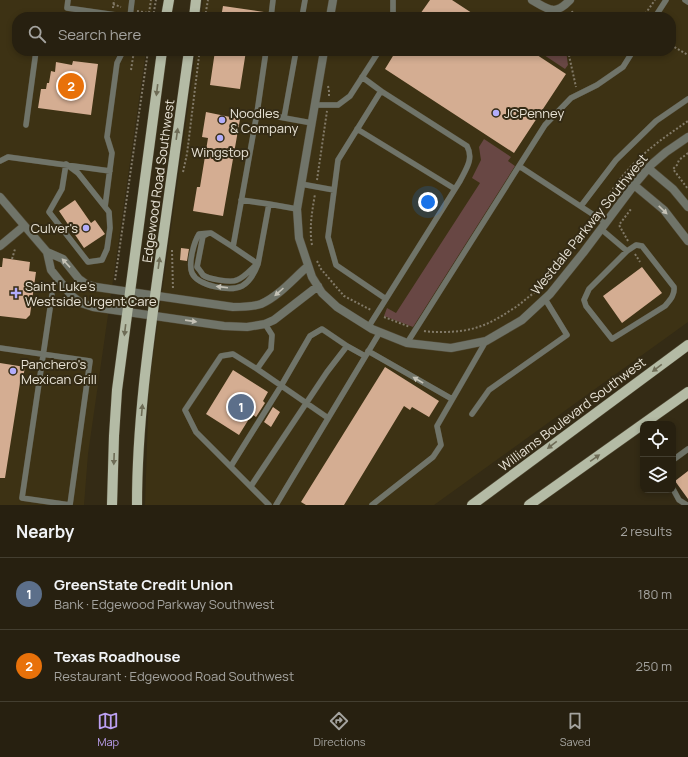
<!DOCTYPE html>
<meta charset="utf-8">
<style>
body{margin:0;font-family:Manrope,sans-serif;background:#2f2819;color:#f1f3f6}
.controls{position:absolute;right:12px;bottom:12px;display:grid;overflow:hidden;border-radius:8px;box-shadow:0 2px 6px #0003}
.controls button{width:36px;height:36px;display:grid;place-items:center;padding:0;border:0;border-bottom:1px solid #433e30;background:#272010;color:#f1f3f6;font:20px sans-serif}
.you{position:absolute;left:428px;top:202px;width:14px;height:14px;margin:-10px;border:3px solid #fff;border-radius:50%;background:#1a73e8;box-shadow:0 0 0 6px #1a73e833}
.badge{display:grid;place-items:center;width:26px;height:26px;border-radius:50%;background:#bca0f2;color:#fff;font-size:13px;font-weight:700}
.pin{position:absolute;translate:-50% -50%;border:2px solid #fff;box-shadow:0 1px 4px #0006}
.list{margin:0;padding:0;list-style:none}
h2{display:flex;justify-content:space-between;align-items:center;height:52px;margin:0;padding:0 16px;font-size:17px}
h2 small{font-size:13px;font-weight:400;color:#a4a39f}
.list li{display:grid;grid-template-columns:26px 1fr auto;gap:12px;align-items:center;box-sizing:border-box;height:72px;padding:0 16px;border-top:1px solid #433e30}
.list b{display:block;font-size:15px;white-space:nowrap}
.list p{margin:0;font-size:13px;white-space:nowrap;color:#a4a39f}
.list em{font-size:13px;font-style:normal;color:#a4a39f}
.icon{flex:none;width:22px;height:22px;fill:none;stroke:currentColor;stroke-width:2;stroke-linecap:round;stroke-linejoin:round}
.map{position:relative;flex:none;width:688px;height:505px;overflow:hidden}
.search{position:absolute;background:#272010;box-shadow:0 2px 6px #0003;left:12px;right:12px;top:12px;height:44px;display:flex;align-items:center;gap:10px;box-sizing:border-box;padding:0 14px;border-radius:16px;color:#a4a39f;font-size:15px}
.sheet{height:196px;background:#272010}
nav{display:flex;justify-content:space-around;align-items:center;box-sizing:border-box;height:56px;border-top:1px solid #433e30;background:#272010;font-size:11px;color:#a4a39f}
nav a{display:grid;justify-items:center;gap:2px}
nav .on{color:#bca0f2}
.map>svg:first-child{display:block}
.built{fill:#3d3214}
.green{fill:#684744}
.building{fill:#d4ad92}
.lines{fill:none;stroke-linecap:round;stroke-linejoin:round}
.lane-casing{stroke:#514934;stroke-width:6}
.street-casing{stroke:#514934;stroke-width:9}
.primary-casing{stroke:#514934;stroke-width:11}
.path{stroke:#827a68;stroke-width:2;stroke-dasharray:2 2;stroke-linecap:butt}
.lane{stroke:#707469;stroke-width:5.5}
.street{stroke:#707469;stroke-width:8}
.primary{stroke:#b4bba5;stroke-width:10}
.oneway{fill:#6e6c56}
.oneway2{fill:#c5c2b6}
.poi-dot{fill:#b2adfa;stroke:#342b15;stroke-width:1.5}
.labels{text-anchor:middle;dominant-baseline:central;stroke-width:4;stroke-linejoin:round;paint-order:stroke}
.poi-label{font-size:13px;fill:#e9e4d7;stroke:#342b15;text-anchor:start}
.street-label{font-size:13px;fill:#e9e4d7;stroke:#342b15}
</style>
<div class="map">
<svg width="688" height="505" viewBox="0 0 688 505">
<rect width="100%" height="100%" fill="#342b15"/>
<!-- built -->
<path class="built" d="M0,0H153L151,17H17V51H146L88,454L84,505H0Z
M203,0H688V322L434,505H145L149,385L196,51H671V17H201Z"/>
<!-- green -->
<path class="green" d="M538,51H566L568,65L565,69Z
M484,139L511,157L508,161L515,166L413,327L384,316L387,308L396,313L480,183L472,178L481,160L479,147Z"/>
<!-- building -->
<path class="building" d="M430,0H452L478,17H418Z
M223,6L264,12L263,17H221Z
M215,51H246L240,89L210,85Z
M396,51H531L566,74L514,153L385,69Z
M73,61L98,64L91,115L38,108L41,89H46L47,83H49L51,71L55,72L56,62L72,65Z
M206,112L240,119L223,216L193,211L197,187H200L208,138L202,137Z
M75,200L91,223L95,220L105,234L84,248L59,211Z
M181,248L189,249L187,261L180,260Z
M3,258L30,262L29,271L36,272L30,315L26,319L0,316V267H2Z
M642,267L662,293L622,323L603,296Z
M0,363L25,367L22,383H20L5,478H0Z
M385,367L439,401L429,417L412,407L410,410L404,406L344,505H306L301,502Z
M233,370L268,392L263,401L265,403L256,417L252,414L239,435L206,414Z
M273,407L280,412L271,427L264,422Z
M688,471V499L675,481Z"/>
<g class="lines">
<defs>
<path id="lane" d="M68,0L67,8L130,17L132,0
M685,0L688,2
M271,17L273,0
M302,17L305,0
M393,17V0
M655,17L666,0
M362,77L381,91
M315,105H338L350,96L379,51
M257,113L266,51
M284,118L296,51
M26,125L36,51
M357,129L455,189
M0,161L8,157L110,171
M66,164L78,173L109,212L110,228L107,249L102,260L88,262L49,212L62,189Z
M519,166L606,223
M301,184L334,190
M241,200L269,204L258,264L233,247L257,113L312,123
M269,204L297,209
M581,206L616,160L656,121L688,99
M105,207L112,153L107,137L117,63L123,51
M601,229L627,251L636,245L642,246L674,287C675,295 670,300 665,306L612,339L586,306L584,300L589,289L627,251
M207,234L203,236L197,267C199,269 201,272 203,275C208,279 231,283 237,280C245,277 251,269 257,264
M233,247L211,233L199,234C194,242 188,263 192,273C198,286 230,292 242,286C251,281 255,272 258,264
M265,324L272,335L271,349L257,369L233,354L221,356L185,410L196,432L269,505
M369,326L460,181C466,169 474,159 467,146L381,91L338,160L328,237L336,265L386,299
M407,343L545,125L571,98L597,85L623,67L633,51
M0,348L90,361L70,505L22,498L52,295
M368,351L452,399
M257,369L328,418
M472,414L489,390L567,335L545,299
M673,460L688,449
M231,466L281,386L310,336L322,329L347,346
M251,486L327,372L347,346L365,356
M673,489L679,500L687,505
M276,505L380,332
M372,505L433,457L441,445L437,426L486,341"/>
<path id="street" d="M532,0C549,10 555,16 570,0
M330,17L333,0
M324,51L297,209L299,238L312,277L322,293L337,307L372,329L407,343L451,348L486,341L522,320L550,294L583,253L634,185L652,164L666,152L688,137
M648,168L673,189L688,207
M634,185L664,210L688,241
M0,197L47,252L63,259L79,279L86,284L96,287L233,307C243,307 252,307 261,304C279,296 293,279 308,266
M0,246L24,226
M47,252L51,270L71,295L81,303L93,307L224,326L247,327L265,324L274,320L318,286"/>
<path id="primary" d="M166,17L169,0
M194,17L196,0
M643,424L688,392
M112,505L114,436L117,390L162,51
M137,505C137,425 148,346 159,267C169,195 179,123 189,51
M472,505L688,345
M529,505L643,424"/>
</defs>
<!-- lane casing -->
<use href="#lane" class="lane-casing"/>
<!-- street casing -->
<use href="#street" class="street-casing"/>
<!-- primary casing -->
<use href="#primary" class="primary-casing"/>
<!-- path -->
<path class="path" d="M113,4L121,7
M113,8L114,0
M137,11L154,14
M572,11L574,17
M149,13L151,0
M153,17L156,0
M205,17L208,0
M643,17L655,0
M671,45L688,55
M568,51L576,87
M131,70L134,51
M328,86L329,91V97
M688,153L679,160L677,165L673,169L688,189
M183,172L187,154L199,56
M317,180L327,111
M599,209C608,197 616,183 626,172C644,151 666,136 688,121
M628,241L619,225L631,209
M312,245C309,228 312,212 315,194
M172,250L173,290
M635,254L640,262
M12,259L15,249
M317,261L321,269L344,296L371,310
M550,278L591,221
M115,280L148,51
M384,317L410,327
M424,331C430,332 436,332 442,332C471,332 487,326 511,310C522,304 530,294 541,289"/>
<!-- lane -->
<use href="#lane" class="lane"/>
<!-- street -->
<use href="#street" class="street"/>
<!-- primary -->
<use href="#primary" class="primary"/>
</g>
<!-- one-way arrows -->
<defs><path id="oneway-solid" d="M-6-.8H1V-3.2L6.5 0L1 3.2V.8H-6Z"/></defs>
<g class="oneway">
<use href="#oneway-solid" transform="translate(157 90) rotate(97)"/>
<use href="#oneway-solid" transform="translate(177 134) rotate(-82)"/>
<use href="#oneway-solid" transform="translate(159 263) rotate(-82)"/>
<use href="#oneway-solid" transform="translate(125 330) rotate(97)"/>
<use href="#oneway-solid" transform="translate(657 368) rotate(143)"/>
<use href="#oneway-solid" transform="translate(142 410) rotate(-85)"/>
<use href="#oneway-solid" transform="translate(552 445) rotate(143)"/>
<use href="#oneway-solid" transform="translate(595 458) rotate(-35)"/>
<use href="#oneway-solid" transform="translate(114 459) rotate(92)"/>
</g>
<g class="oneway2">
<use href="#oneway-solid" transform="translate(663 210) rotate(44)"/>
<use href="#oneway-solid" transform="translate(66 263) rotate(-133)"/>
<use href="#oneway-solid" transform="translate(222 287) rotate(-173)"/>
<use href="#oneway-solid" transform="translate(279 292) rotate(138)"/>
<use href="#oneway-solid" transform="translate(191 321) rotate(8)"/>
<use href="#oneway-solid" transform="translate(418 380) rotate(-150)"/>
</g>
<!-- markers -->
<g class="poi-dot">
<circle cx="496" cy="113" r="4"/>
<circle cx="222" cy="120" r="4"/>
<circle cx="220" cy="138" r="4"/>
<circle cx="86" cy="228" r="4"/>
<path d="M14 287h4v4h4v4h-4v4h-4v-4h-4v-4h4z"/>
<circle cx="13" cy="371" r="4"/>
</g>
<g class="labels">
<!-- poi labels -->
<g class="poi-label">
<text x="230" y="113">Noodles<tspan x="230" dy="15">&amp; Company</tspan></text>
<text x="504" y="113">JCPenney</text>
<text x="220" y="152" text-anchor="middle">Wingstop</text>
<text x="78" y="228" text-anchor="end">Culver's</text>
<text x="25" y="286">Saint Luke's<tspan x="25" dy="15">Westside Urgent Care</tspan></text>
<text x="21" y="364">Panchero's<tspan x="21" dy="15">Mexican Grill</tspan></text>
</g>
<!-- street labels -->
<g class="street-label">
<text transform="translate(158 181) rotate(-82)">Edgewood Road Southwest</text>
<text transform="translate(589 224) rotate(-51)">Westdale Parkway Southwest</text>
<text transform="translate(572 414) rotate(-37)">Williams Boulevard Southwest</text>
</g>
</g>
</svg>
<div class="controls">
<button><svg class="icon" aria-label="locate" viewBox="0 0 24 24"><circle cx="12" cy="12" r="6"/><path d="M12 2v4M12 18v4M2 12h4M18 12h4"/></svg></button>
<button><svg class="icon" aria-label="layers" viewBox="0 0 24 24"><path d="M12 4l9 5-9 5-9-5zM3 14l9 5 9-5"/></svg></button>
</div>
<div class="you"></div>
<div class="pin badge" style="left:241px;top:407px;background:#5c6f8a">1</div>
<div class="pin badge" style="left:71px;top:86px;background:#e8710a">2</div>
<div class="search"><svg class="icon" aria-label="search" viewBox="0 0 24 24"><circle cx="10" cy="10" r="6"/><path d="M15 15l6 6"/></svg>Search here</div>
</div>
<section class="sheet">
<h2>Nearby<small>2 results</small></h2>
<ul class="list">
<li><span class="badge" style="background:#5c6f8a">1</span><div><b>GreenState Credit Union</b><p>Bank · Edgewood Parkway Southwest</p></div><em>180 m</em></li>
<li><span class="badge" style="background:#e8710a">2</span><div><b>Texas Roadhouse</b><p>Restaurant · Edgewood Road Southwest</p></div><em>250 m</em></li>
</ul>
</section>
<nav>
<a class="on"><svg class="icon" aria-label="map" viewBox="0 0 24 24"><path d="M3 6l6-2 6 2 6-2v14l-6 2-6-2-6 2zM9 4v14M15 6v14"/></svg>Map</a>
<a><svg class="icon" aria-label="directions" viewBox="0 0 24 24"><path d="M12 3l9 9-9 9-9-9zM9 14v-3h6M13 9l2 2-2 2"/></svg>Directions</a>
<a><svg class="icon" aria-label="saved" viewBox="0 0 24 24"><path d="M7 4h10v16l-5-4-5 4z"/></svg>Saved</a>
</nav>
